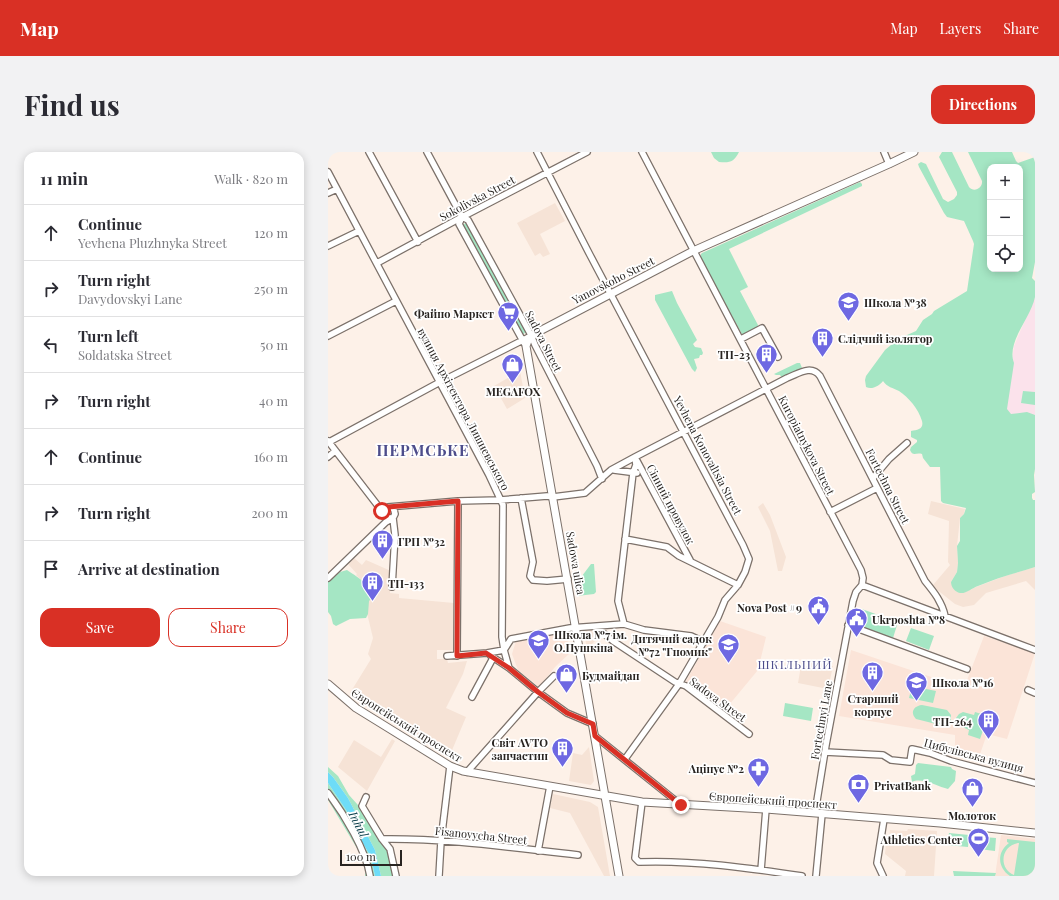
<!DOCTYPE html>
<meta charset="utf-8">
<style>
body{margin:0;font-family:"Playfair Display",serif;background:#f2f2f3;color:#2b2b33}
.controls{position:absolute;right:12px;top:12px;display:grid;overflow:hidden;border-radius:8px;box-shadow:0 2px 10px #0003}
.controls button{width:36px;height:36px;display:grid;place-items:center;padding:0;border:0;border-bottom:1px solid #e1e1e2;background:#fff;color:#2b2b33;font:20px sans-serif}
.scale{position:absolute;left:12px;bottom:10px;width:62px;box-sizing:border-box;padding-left:4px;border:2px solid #282421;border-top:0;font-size:11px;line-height:14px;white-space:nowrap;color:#282421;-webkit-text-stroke:3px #fff;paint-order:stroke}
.stop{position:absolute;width:12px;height:12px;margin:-9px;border:3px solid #d93025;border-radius:50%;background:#fff}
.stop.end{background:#d93025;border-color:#fff;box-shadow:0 1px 4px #0008}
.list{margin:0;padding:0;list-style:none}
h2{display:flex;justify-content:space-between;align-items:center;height:52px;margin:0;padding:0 16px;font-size:17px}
h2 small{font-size:13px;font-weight:400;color:#7c7c81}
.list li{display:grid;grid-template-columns:26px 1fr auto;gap:12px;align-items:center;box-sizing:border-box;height:56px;padding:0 16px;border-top:1px solid #e1e1e2}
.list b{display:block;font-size:15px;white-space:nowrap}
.list p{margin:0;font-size:13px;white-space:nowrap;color:#7c7c81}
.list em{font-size:13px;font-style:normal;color:#7c7c81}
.actions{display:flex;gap:8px;padding:12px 16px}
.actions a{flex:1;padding:9px 0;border:1px solid #d93025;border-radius:12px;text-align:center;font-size:14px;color:#d93025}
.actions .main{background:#d93025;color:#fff}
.icon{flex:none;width:22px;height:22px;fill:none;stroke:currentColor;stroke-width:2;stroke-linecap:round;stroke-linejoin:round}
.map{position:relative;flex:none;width:707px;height:724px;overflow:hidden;border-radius:12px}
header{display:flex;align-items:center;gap:24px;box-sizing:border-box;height:56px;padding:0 20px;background:#d93025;color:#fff}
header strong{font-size:19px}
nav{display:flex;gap:22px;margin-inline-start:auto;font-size:14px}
.intro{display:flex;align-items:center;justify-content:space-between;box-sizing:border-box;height:96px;padding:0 24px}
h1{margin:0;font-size:28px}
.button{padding:10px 18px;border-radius:12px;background:#d93025;color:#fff;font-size:14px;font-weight:700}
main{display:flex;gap:24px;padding:0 24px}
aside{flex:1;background:#fff;border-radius:12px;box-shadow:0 2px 10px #0003}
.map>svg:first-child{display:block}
.built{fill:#f6e3d6}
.education{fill:#fbe4d8}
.medical{fill:#fbe2eb}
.green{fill:#a5e6c4;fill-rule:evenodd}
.water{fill:#6edcf7}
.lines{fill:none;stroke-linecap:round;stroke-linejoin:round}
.minor-casing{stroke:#7c716a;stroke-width:8}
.major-casing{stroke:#7c716a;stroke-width:9}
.minor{stroke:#fff;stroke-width:5.5}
.major{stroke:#fff;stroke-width:7}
.route{stroke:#d93025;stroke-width:5}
.labels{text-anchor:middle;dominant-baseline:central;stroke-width:3.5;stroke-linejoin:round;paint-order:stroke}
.street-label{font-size:11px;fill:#282421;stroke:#fff}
.poi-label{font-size:11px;font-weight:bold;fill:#282421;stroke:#fff;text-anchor:start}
.neighbourhood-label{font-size:12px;letter-spacing:1px;fill:#4d4d8b;stroke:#fff}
.water-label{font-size:12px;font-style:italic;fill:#0d404c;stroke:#fff}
.district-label{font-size:15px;font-weight:bold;letter-spacing:1px;fill:#4d4d8b;stroke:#fff}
</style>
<header>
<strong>Map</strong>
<nav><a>Map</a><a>Layers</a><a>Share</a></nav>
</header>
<div class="intro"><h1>Find us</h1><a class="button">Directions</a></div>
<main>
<aside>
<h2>11 min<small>Walk · 820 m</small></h2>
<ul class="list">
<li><svg class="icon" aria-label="ahead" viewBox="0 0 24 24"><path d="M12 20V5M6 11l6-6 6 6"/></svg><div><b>Continue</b><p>Yevhena Pluzhnyka Street</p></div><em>120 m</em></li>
<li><svg class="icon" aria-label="right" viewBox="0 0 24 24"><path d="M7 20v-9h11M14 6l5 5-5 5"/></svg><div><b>Turn right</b><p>Davydovskyi Lane</p></div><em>250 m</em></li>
<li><svg class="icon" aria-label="left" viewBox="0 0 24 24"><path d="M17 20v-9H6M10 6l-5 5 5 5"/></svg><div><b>Turn left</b><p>Soldatska Street</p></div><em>50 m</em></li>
<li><svg class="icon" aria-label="right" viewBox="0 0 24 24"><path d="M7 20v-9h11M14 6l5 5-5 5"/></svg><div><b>Turn right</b></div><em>40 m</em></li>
<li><svg class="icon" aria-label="ahead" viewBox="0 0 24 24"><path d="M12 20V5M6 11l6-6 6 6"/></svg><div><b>Continue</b></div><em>160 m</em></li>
<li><svg class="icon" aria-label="right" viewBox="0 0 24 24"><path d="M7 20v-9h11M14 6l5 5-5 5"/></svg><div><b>Turn right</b></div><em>200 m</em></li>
<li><svg class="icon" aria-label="arrive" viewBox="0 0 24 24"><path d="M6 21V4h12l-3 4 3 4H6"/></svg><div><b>Arrive at destination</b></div></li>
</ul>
<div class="actions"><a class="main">Save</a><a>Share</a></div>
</aside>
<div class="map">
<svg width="707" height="724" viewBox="0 0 707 724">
<rect width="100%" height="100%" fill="#fdf1e8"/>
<!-- built -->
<path class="built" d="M227,51L237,69L212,82L222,102L215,105L212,101L207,104L189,71Z
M192,219L197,246L179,257L166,234Z
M603,349L637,357L636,362L632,366L629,394L630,411L629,420L623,430L642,438L648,435L677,424L707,415V438L698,429L658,441L646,453L635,455L627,452L608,437L605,433L622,413L620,410L621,369L600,362Z
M435,351L442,363L458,405L454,419H450L442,379L430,355Z
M26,406L34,413L38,408L63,419L62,441L71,442V446L126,451V498H109V507H119L120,511L139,509L135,522L118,556L138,565L122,603L22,541L43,507L40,502L45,486L37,453L45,440L28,423L29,422L20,412Z
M266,477L273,483L260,496L258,492L256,478Z
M474,508L505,514L500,537L470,531Z
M64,587L67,589L39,639L10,615L26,588L53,605Z
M261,595L266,629L263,633L241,629L245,601L254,603Z
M225,642L262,650L270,655L282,724H276L242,661L222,656Z
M580,677L609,679L606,724H577L578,719L557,702L558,691H561L562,678L579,679Z"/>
<!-- education -->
<path class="education" d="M392,469L438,485L430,518L396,559L357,531Z
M236,479L238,481L242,501L227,515L211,535L190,518L184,502L188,489Z
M656,484L707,501L679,587L659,582L651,605L627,595V583L511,564L523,498L636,536Z
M673,683L707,687V724H667Z"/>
<!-- medical -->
<path class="medical" d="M707,145V268L676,264L686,194Z"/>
<!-- green -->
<path class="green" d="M383,0H411C406,10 402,11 391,10L386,6Z
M614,0H624L641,35C646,41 655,36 654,29L640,0H684L688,9L690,11L707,5V110L704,126L707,129C707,134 707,140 707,145C703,166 678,190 686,211L679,257L683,262L699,260L707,263V317L706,323L707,340L704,342V346L705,348H707V415C688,421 668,426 650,434C644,436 638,442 632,441C627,440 623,435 623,430L629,420L630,411L629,394L632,389V366L636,362L638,356L615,351L613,349L612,315H602L595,306L594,302C588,300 585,305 582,298L583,295L589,290V288L583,285V279C590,278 596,277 594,269C590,256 581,246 571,239C565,236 559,235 555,229C551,234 544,238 538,235L537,228L538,224L557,198L570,187L588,179L595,168L604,162L606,159L639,139L646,92L645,89L636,69L619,65L616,61L591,15L590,12L593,10L598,12L615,47L620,50L626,47L629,43V40L611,5ZM662,15H692V117H662Z
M532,30L534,32V34L401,97L420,135L412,139L430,173L429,176L415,184L373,108V102L374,101Z
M138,71L140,72L198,180L194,183L136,75V72Z
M344,139L349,151L369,188L365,192L367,195L373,196L375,201L374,203H372L371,206L366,207L369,216L367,220L364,217L327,148V143Z
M469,211H472L474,216L473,219L455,227L452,223H448L446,222Z
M695,239L707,240V253L693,251Z
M263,412H266L268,440L266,442L249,444L247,434L248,432Z
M19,418C28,424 43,433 45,445L41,449L40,462L38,466L22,467L8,474L5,472L3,464L0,460V430L12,420Z
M531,456L570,470L565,486L527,473Z
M583,476L606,484L601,498L578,489Z
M584,534L608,539L605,551L581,546Z
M457,551L485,556L483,569L455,564Z
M594,553L619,558L623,563V569L620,572L616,574L588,567C582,561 585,554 594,553Z
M635,560L646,563L647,560L660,564L652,587L640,583L641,578L630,573L628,566L631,562Z
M590,611L623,615L624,617L628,619L627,629L620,637C610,635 594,625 584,630L583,624L587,622L588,613Z
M0,615L10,624L21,643L38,662L61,699L66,724H53L47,698L20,646L5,625L0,620Z
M0,631L20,661L21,668L43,705L47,724H37L38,716L30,698L0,648Z
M621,681L641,683L640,695L619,693Z
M644,684L668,686L667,699L643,696Z
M679,687L707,690V724H682C669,715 669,700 681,691L679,690ZM690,691H691L686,723C670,716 673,694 690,691Z
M625,719L668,721L667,724H626Z"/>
<!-- water -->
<path class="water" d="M0,620L5,625L20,646L47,698L53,724H47L43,705L21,668L20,661L0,631Z"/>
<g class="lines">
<defs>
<path id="minor" d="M41,0L90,90
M99,0L134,65L140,68L203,183L207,193L269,314L274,327
M209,0L262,103L415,393L421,407L417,420L410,433L397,448L390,465L351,532L297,607
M314,0L533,418L535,426L534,433
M556,0L561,12
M0,20L161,323L175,353L174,485L176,498L181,516L210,540L239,561L265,572
M0,41L9,37
M134,65L131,72L196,191
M0,94L31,79
M49,111L134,65L259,0
M0,184L68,149
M413,187L434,176L450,205
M0,289L57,363L62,366H65L67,362L66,358L64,355
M1,290L112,230L203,184
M0,305L7,299
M309,309L362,408
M286,318L309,321
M545,326L561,307L579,291
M193,346L205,410L202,424L205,428L219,429L240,427
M54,359L56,357L60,355L130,349L172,348L219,344L225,345L257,341L283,318L307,305L459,226C470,222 483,212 492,224L597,429C606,440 614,450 617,464
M502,360L549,336
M297,387L339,395L351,404L410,433
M0,426L58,370L65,366L67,383L64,435
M534,433L707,498
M296,472L290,449L305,321L308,313L307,305
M520,473L639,517
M268,475L285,489L347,530L358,534L421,582
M119,504L159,501L176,498L183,487L242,476L296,472L316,478L363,484L376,490
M129,504L130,349
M163,504L181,516
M700,538L707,541
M144,545L165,506
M267,584L353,653
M497,600L555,603L563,608L582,610L584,597L602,601L623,609L707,631
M139,620L210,540L226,524
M0,641C16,662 38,698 42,724
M38,645L34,654L54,687L62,697L68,724
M314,650L307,706L311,710C366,708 420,716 474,724
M487,661L498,593L525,449L528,440L534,433
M54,687C119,686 185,696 250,703
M210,699L222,634
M433,718L438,657
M111,724L113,689L122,614
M488,724L494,662
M555,724L549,711L556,667"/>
<path id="major" d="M0,532L28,556L122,614L135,619L314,650L438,657L612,671L707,681
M291,724L198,194L201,186L208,181L365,99L561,12L586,0"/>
</defs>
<!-- minor casing -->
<use href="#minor" class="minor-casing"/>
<!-- major casing -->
<use href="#major" class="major-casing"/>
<!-- minor -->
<use href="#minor" class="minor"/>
<!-- major -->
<use href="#major" class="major"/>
</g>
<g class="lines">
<!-- route -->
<path class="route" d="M54,359L60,355L130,349L129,504L158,501L181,516L210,540L239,561L265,572L267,584L353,653"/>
</g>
<!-- icons -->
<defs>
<symbol id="school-pin" viewBox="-11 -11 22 30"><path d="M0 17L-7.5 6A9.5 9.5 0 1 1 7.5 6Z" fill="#6e68e2" stroke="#fff"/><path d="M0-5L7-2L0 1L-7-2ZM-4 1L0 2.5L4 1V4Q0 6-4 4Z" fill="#fff"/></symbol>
<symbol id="supermarket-pin" viewBox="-11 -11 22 30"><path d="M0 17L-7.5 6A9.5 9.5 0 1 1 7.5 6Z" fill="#6e68e2" stroke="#fff"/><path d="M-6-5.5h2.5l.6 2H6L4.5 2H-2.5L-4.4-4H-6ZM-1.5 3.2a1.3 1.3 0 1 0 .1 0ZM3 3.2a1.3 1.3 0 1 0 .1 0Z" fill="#fff"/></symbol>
<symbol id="building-pin" viewBox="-11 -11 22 30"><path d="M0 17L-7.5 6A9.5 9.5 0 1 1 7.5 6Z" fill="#6e68e2" stroke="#fff"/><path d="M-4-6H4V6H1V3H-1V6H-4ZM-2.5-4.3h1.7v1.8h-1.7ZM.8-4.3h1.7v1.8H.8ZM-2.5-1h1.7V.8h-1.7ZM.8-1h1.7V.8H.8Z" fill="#fff"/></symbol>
<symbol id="shop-pin" viewBox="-11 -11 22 30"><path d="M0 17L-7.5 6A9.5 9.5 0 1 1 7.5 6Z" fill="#6e68e2" stroke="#fff"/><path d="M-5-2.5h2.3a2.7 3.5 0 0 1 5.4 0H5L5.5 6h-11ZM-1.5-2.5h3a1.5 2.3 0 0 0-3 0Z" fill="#fff"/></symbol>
<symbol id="civic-pin" viewBox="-11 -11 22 30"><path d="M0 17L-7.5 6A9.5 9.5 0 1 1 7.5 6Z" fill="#6e68e2" stroke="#fff"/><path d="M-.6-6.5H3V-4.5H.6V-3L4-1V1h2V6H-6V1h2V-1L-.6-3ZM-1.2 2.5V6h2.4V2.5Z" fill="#fff"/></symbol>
<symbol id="pharmacy-pin" viewBox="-11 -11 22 30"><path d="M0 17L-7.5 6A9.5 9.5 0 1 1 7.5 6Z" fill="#6e68e2" stroke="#fff"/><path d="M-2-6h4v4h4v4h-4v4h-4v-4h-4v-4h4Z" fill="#fff"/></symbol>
<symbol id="bank-pin" viewBox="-11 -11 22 30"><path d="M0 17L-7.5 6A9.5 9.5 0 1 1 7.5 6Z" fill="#6e68e2" stroke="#fff"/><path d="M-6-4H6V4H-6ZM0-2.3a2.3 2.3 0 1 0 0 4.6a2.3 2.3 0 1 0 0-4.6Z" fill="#fff"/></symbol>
<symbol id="stadium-pin" viewBox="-11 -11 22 30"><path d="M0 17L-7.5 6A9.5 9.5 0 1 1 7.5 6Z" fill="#6e68e2" stroke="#fff"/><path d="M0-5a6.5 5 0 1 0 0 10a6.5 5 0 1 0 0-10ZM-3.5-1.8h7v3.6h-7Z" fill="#fff"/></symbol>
</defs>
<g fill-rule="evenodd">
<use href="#school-pin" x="508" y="138" width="25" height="34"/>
<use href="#supermarket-pin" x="168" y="148" width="25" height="34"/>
<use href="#building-pin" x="482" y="174" width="25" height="34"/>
<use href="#building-pin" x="426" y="190" width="25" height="34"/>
<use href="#shop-pin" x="172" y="200" width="25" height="34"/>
<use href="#building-pin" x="42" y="376" width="25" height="34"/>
<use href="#building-pin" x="32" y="418" width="25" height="34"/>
<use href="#civic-pin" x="478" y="442" width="25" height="34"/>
<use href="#civic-pin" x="516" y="454" width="25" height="34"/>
<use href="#school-pin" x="198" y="476" width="25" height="34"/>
<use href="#school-pin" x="388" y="480" width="25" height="34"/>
<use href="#building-pin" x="532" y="508" width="25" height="34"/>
<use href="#shop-pin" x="226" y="510" width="25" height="34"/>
<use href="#school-pin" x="576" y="518" width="25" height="34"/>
<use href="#building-pin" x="648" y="556" width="25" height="34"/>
<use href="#building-pin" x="222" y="584" width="25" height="34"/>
<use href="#pharmacy-pin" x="418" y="604" width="25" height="34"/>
<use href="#bank-pin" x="518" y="620" width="25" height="34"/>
<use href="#shop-pin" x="632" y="624" width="25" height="34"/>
<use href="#stadium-pin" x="638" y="674" width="25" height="34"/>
</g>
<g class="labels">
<!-- street labels -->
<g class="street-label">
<text transform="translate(149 46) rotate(-28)">Sokolivska Street</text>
<text transform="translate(285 128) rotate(-27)">Yanovskoho Street</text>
<text transform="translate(216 189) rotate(63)">Sadova Street</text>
<text transform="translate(136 257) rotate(62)">вулиця Архітектора Лишневського</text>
<text transform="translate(479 293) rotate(63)">Kuropiatnykova Street</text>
<text transform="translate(380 303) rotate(62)">Yevhena Konovaltsia Street</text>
<text transform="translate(560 334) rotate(63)">Fortechna Street</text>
<text transform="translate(343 352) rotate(62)">Сінний провулок</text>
<text transform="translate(248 411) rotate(80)">Sadowa ulica</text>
<text transform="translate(390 547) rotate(36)">Sadova Street</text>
<text transform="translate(493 568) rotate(-80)">Fortechnyi Lane</text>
<text transform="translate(79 573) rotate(32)">Європейський проспект</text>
<text transform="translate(646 603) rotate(15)">Цибулівська вулиця</text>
<text transform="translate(445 648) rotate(4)">Європейський проспект</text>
<text transform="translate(153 683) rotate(6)">Fisanovycha Street</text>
</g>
<!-- poi labels -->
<g class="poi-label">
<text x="536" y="150">Школа №38</text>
<text x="166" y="161" text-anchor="end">Файно Маркет</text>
<text x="510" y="186">Слідчий ізолятор</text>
<text x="422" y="202" text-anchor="end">ТП-23</text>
<text x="185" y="239" text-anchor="middle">MEGAFOX</text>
<text x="70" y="389">ГРП №32</text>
<text x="60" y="431">ТП-133</text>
<text x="474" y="455" text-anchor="end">Nova Post #9</text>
<text x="544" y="467">Ukrposhta №8</text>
<text x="226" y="482">Школа №7 ім.<tspan x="226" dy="13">О.Пушкіна</tspan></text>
<text x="384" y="486" text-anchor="end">Дитячий садок<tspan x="384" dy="13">№72 "Гномик"</tspan></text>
<text x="254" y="523">Будмайдан</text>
<text x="604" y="530">Школа №16</text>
<text x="545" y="546" text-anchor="middle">Старший<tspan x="545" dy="13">корпус</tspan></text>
<text x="644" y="569" text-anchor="end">ТП-264</text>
<text x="220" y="590" text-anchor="end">Світ AVTO<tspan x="220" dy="13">запчастин</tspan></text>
<text x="416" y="616" text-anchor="end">Ацінус №2</text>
<text x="546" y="633">PrivatBank</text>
<text x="644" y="663" text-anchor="middle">Молоток</text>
<text x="634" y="687" text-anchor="end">Athletics Center</text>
</g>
<!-- neighbourhood labels -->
<g class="neighbourhood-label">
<text x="467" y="512">ШКІЛЬНИЙ</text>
</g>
<!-- water labels -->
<g class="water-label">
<text transform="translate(31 672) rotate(63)">Inhul</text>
</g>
<!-- district labels -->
<g class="district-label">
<text x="95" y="298">ПЕРМСЬКЕ</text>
</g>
</g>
</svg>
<div class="controls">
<button>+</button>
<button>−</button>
<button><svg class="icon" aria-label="locate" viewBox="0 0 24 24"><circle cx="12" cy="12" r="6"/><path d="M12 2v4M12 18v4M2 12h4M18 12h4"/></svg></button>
</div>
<div class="scale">100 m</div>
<div class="stop" style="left:54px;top:359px"></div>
<div class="stop end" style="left:353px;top:653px"></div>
</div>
</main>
